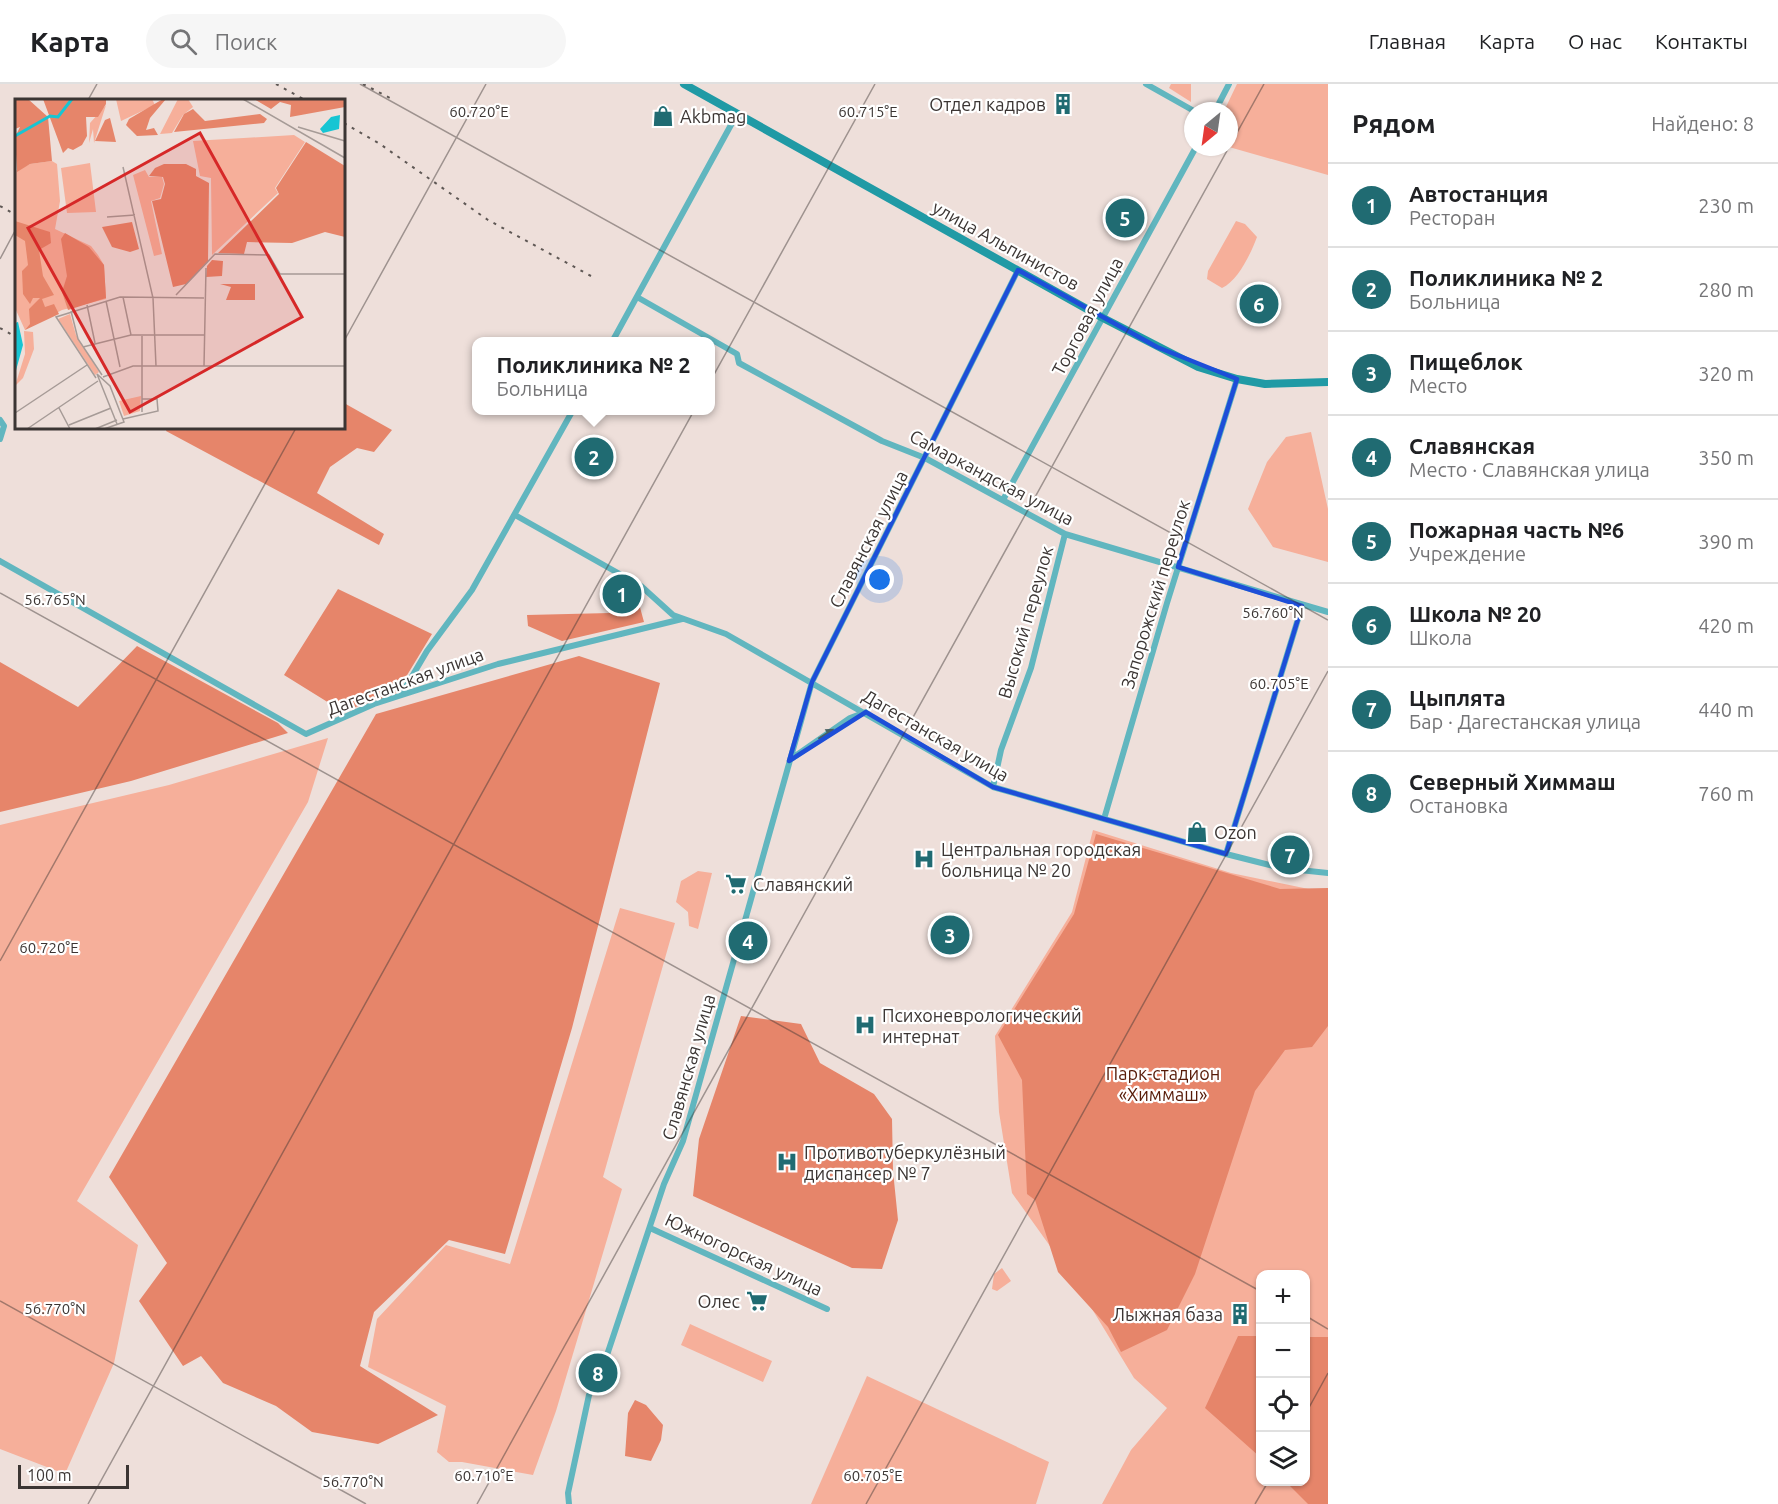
<!DOCTYPE html>
<html lang="ru">
<meta charset="utf-8">
<style>
body{margin:0;font-family:Ubuntu,sans-serif;background:#f6f6f6;color:#202124}
.controls{position:absolute;right:18px;bottom:18px;display:grid;overflow:hidden;border-radius:12px;box-shadow:0 2px 4px #0004}
.controls button{width:54px;height:54px;display:grid;place-items:center;padding:0;border:0;border-bottom:2px solid #e0e0e0;background:#fff;color:#202124;font:30px sans-serif}
.compass{position:absolute;left:1184px;top:18px;width:54px;height:54px;border-radius:50%;background:#fff;box-shadow:0 2px 4px #0004;rotate:209deg}
.scale{position:absolute;left:18px;bottom:15px;width:111px;box-sizing:border-box;padding-left:6px;border:3px solid #3b3533;border-top:0;font-size:16px;line-height:21px;white-space:nowrap;color:#3b3533;-webkit-text-stroke:4px #fff;paint-order:stroke}
.you{position:absolute;left:880px;top:496px;width:21px;height:21px;margin:-15px;border:4px solid #fff;border-radius:50%;background:#1a73e8;box-shadow:0 0 0 9px #1a73e833}
.badge{display:grid;place-items:center;width:39px;height:39px;border-radius:50%;background:#206b72;color:#fff;font-size:20px;font-weight:700}
.pin{position:absolute;translate:-50% -50%;border:3px solid #fff;box-shadow:0 2px 6px #0006}
.popup{position:absolute;left:472px;top:253px;width:243px;height:78px;box-sizing:border-box;display:grid;place-content:center;border-radius:12px;background:#fff;filter:drop-shadow(0 2px 4px #0005);font-size:20px;white-space:nowrap;color:#757577}
.popup b{font-size:22px;color:#202124}
.popup::after{content:'';position:absolute;left:50%;top:100%;margin-left:-12px;border:12px solid transparent;border-top-color:#fff}
.list{margin:0;padding:0;list-style:none}
h2{display:flex;justify-content:space-between;align-items:center;height:78px;margin:0;padding:0 24px;font-size:26px}
h2 small{font-size:20px;font-weight:400;color:#757577}
.list li{display:grid;grid-template-columns:39px 1fr auto;gap:18px;align-items:center;box-sizing:border-box;height:84px;padding:0 24px;border-top:2px solid #e0e0e0}
.list b{display:block;font-size:22px;white-space:nowrap}
.list p{margin:0;font-size:20px;white-space:nowrap;color:#757577}
.list em{font-size:20px;font-style:normal;color:#757577}
.icon{flex:none;width:33px;height:33px;fill:none;stroke:currentColor;stroke-width:2;stroke-linecap:round;stroke-linejoin:round}
.map{position:relative;flex:none;width:1328px;height:1420px;overflow:hidden}
header{display:flex;align-items:center;gap:36px;box-sizing:border-box;height:84px;padding:0 30px;background:#fff;border-bottom:2px solid #e0e0e0}
header strong{font-size:28px}
nav{display:flex;gap:33px;margin-inline-start:auto;font-size:21px}
.search{width:420px;height:54px;background:#f6f6f6;display:flex;align-items:center;gap:15px;box-sizing:border-box;padding:0 21px;border-radius:33px;color:#757577;font-size:22px}
main{display:flex}
aside{flex:1;background:#fff}
.map>svg:first-child{display:block}
.green{fill:#f6af9a;fill-rule:evenodd}
.forest{fill:#e6856a}
.lines{fill:none;stroke-linecap:round;stroke-linejoin:round}
.street{stroke:#61b6bf;stroke-width:6}
.secondary{stroke:#209aa5;stroke-width:8}
.rail{stroke:#5f5855;stroke-width:2;stroke-dasharray:3 6;stroke-linecap:butt}
.oneway{fill:#486264}
.marked{fill:none;stroke:#1d4ed8;stroke-width:4.5;stroke-linejoin:round}
.ticks{fill:none;stroke:#3b3533;stroke-width:1.5;stroke-opacity:0.45}
.labels{text-anchor:middle;dominant-baseline:central;stroke-width:4.5;stroke-linejoin:round;paint-order:stroke}
.poi-label{font-size:18px;fill:#3b3533;stroke:#fff;text-anchor:start}
.street-label{font-size:18px;fill:#3b3533;stroke:#fff}
.park-label{font-size:18px;fill:#571b08;stroke:#fff}
.inset-river{fill:none;stroke:#17c5d3;stroke-width:3}
.inset-road{fill:none;stroke:#a69b97;stroke-width:1.5}
.view{fill:#d62828;fill-opacity:0.15;stroke:#d62828;stroke-width:3}
.inset-edge{fill:none;stroke:#3b3533;stroke-width:3}
.ticks-label{font-size:15px;text-anchor:middle;fill:#3b3533;stroke:#fff;stroke-width:4.5;stroke-linejoin:round;paint-order:stroke}
</style>
<header>
<strong>Карта</strong>
<div class="search"><svg class="icon" aria-label="search" viewBox="0 0 24 24"><circle cx="10" cy="10" r="6"/><path d="M15 15l6 6"/></svg>Поиск</div>
<nav><a>Главная</a><a>Карта</a><a>О нас</a><a>Контакты</a></nav>
</header>
<main>
<div class="map">
<svg width="1328" height="1420" viewBox="0 0 1328 1420">
<rect width="100%" height="100%" fill="#eedfda"/>
<!-- green -->
<path class="green" d="M1171,0H1191V18L1169,4Z
M1237,0H1328V91L1229,63V27H1224Z
M1236,137L1245,140L1257,153C1251,169 1238,197 1222,204L1207,195L1208,187Z
M1311,348L1328,425V478L1273,463L1248,425L1267,378L1286,353Z
M328,654L308,718L77,1117L138,1161L114,1279L65,1390L0,1365V741L169,701Z
M1093,746L1231,789L1328,809V1420H1102L1131,1366L1167,1324L1134,1294L1075,1197L1012,1109L999,1028L995,952L1072,828ZM1260,1190H1306V1398H1260Z
M698,787L712,789L698,845L689,842L688,828L676,818L681,797Z
M620,824L675,839L603,1093L622,1105L556,1327L533,1391L462,1378H449L437,1368L446,1322L368,1283L377,1235L446,1161L510,1180Z
M1002,1184L1011,1197L997,1207L992,1205L994,1190Z
M690,1240L772,1277L763,1298L681,1261Z
M867,1292L1049,1378L1036,1420H811Z"/>
<!-- forest -->
<path class="forest" d="M344,319L392,346L374,368L357,364L330,383L317,409L384,450L379,461L166,347L167,344H344Z
M338,505L432,550L395,611L342,627L284,591Z
M638,516L644,538L562,557L528,542L527,531L610,529L629,517Z
M137,562L278,639L288,649L131,697L0,728V578L78,623Z
M579,572L660,599L572,944L505,1170L449,1156L374,1228L360,1282L438,1331L378,1360L312,1348L276,1322L223,1299L201,1272L183,1282L139,1217L167,1179L109,1093L376,630Z
M1096,750L1280,805L1328,804V942L1312,963L1285,966L1255,1007L1195,1190L1167,1246L1121,1268L1108,1243L1058,1188L1035,1116L1027,1110L1022,996L998,951L1074,830Z
M741,932L801,940L820,979L874,1010L892,1035L893,1087L898,1136L882,1185L852,1184L693,1112L699,1055Z
M1238,1252H1260V1373L1205,1324Z
M1306,1253H1328V1420H1308L1286,1398H1306Z
M635,1316L646,1321L663,1341L661,1356L651,1377L625,1372L628,1329Z"/>
<g class="lines">
<!-- street -->
<path class="street" d="M1146,0L1194,27
M1215,27L1229,0
M637,213L737,270L739,279L882,357L925,374L1065,450L1328,528
M612,258L737,30
M0,336L4,342L0,355
M1003,416L1196,63
M515,431L641,502L673,531L726,550L993,703L1226,770L1281,784L1328,789
M0,477L306,650L374,620L498,580L682,535
M401,611L427,567L472,506L573,326
M791,675L850,634L866,628
M993,703L1001,666L1031,584L1065,450
M1104,735L1167,519L1237,295
M1226,770L1302,522
M650,1144L827,1225
M569,1420L568,1409L589,1311L604,1280L664,1100L683,1057L812,598L1018,186"/>
<!-- secondary -->
<path class="secondary" d="M684,0L1103,234L1198,283L1237,295L1265,300L1328,298"/>
<!-- rail -->
<path class="rail" d="M276,0L305,16
M363,0L392,15
M344,39L380,60L488,136L591,192
M0,122L16,131
M0,244L16,253"/>
</g>
<!-- one-way arrows -->
<defs><path id="oneway-solid" d="M-6-.8H1V-3.2L6.5 0L1 3.2V.8H-6Z" transform="scale(1.5)"/></defs>
<use class="oneway" href="#oneway-solid" transform="translate(826 650) rotate(-33)"/>
<!-- marked area -->
<path class="marked" d="M1018,186L1157,263L1237,295L1178,483L1302,522L1226,770L993,703L866,628L789,677L812,598Z"/>
<!-- ticks -->
<path class="ticks" d="M360,0L1328,536M88,16L97,0M0,175L16,145M344,257L486,0M0,509L1260,1207M0,877L296,344M0,1217L366,1420M1306,1232L1328,1245M1306,1329L1328,1289M88,1420L875,0M477,1420L1264,0M866,1420L1328,587M1255,1420L1268,1398"/>
<!-- icons -->
<defs>
<symbol id="building-bare" viewBox="-9 -9 18 18"><path d="M-4-6H4V6H1V3H-1V6H-4ZM-2.5-4.3h1.7v1.8h-1.7ZM.8-4.3h1.7v1.8H.8ZM-2.5-1h1.7V.8h-1.7ZM.8-1h1.7V.8H.8Z" fill="#206b72" stroke="#fff" stroke-width="2.5" paint-order="stroke"/></symbol>
<symbol id="shop-bare" viewBox="-9 -9 18 18"><path d="M-5-2.5h2.3a2.7 3.5 0 0 1 5.4 0H5L5.5 6h-11ZM-1.5-2.5h3a1.5 2.3 0 0 0-3 0Z" fill="#206b72" stroke="#fff" stroke-width="2.5" paint-order="stroke"/></symbol>
<symbol id="hospital-bare" viewBox="-9 -9 18 18"><path d="M-5-5h3v3.5h4V-5h3V5h-3V1.5h-4V5h-3Z" fill="#206b72" stroke="#fff" stroke-width="2.5" paint-order="stroke"/></symbol>
<symbol id="supermarket-bare" viewBox="-9 -9 18 18"><path d="M-6-5.5h2.5l.6 2H6L4.5 2H-2.5L-4.4-4H-6ZM-1.5 3.2a1.3 1.3 0 1 0 .1 0ZM3 3.2a1.3 1.3 0 1 0 .1 0Z" fill="#206b72" stroke="#fff" stroke-width="2.5" paint-order="stroke"/></symbol>
</defs>
<g fill-rule="evenodd">
<use href="#building-bare" x="1048" y="5" width="30" height="30"/>
<use href="#shop-bare" x="648" y="17" width="30" height="30"/>
<use href="#shop-bare" x="1182" y="733" width="30" height="30"/>
<use href="#hospital-bare" x="909" y="760" width="30" height="30"/>
<use href="#supermarket-bare" x="721" y="785" width="30" height="30"/>
<use href="#hospital-bare" x="850" y="926" width="30" height="30"/>
<use href="#hospital-bare" x="772" y="1063" width="30" height="30"/>
<use href="#supermarket-bare" x="742" y="1202" width="30" height="30"/>
<use href="#building-bare" x="1225" y="1215" width="30" height="30"/>
</g>
<g class="labels">
<!-- poi labels -->
<g class="poi-label">
<text x="1046" y="20" text-anchor="end">Отдел кадров</text>
<text x="680" y="32">Akbmag</text>
<text x="1214" y="748">Ozon</text>
<text x="941" y="765">Центральная городская<tspan x="941" dy="21">больница № 20</tspan></text>
<text x="753" y="800">Славянский</text>
<text x="882" y="931">Психоневрологический<tspan x="882" dy="21">интернат</tspan></text>
<text x="804" y="1068">Противотуберкулёзный<tspan x="804" dy="21">диспансер № 7</tspan></text>
<text x="740" y="1217" text-anchor="end">Олес</text>
<text x="1223" y="1230" text-anchor="end">Лыжная база</text>
</g>
<!-- street labels -->
<g class="street-label">
<text transform="translate(1006 161) rotate(29)">улица Альпинистов</text>
<text transform="translate(1087 232) rotate(-62)">Торговая улица</text>
<text transform="translate(992 393) rotate(28)">Самаркандская улица</text>
<text transform="translate(868 455) rotate(-63)">Славянская улица</text>
<text transform="translate(1155 510) rotate(-73)">Запорожский переулок</text>
<text transform="translate(1025 538) rotate(-74)">Высокий переулок</text>
<text transform="translate(405 597) rotate(-20)">Дагестанская улица</text>
<text transform="translate(936 651) rotate(30)">Дагестанская улица</text>
<text transform="translate(688 983) rotate(-74)">Славянская улица</text>
<text transform="translate(744 1170) rotate(25)">Южногорская улица</text>
</g>
<!-- park labels -->
<g class="park-label">
<text x="1163" y="989">Парк-стадион<tspan x="1163" dy="21">«Химмаш»</tspan></text>
</g>
</g>
<!-- overview -->
<g transform="translate(15 15)">
<rect width="330" height="330" fill="#eedfda"/>
<path d="M101,0H137L140,6L106,22ZM163,0H173L178,8L168,16L157,34L145,35ZM91,6L79,44L78,30L74,44L75,24ZM279,36L290,43L260,89L263,94L197,156L196,79L185,77L178,42ZM37,62L42,65L45,102L40,130L76,147L83,156L89,166L91,200L47,211L10,231L0,209V72L15,65ZM75,64L81,113L52,114L46,69ZM130,71L134,78H147L149,85L145,99L136,102L147,155L139,157L118,76ZM55,215L61,236L84,273L80,276L43,220ZM9,232L18,233L19,250L8,279L0,287L10,255ZM126,297L125,312L109,317L104,302Z" fill="#f6af9a"/>
<path d="M0,0H13L33,18L37,62L15,65L2,73L0,38L5,28L0,30ZM28,0H91V5L83,18H71L72,37L67,46L58,51L53,49L48,54ZM148,0H151L135,19L131,31L139,29L143,36L122,37L111,26L114,20ZM239,0H330V8L275,18L276,6L265,3L256,10ZM178,10L190,22L245,15L252,20L249,24L159,33L169,15ZM95,19L101,43L80,42L90,21ZM291,43L330,67V138L310,133L277,144L232,143L229,155L203,154L264,95L261,89ZM149,65H171L181,70V77L194,84L193,163L171,185L158,188L137,102L146,100L150,85L148,78L134,77L140,69ZM0,122L35,133L36,144L24,151L28,177L39,196L27,200L30,208L39,205L44,215L10,231L15,225L14,210L25,199H18L15,205L8,195L7,172L13,166L10,142L0,136ZM117,123L124,150L115,153L97,148L87,128ZM50,134L74,148L89,166L91,199L53,211L47,193L52,177L46,140ZM197,161L208,162L207,177L191,178L192,167ZM205,185H240V201H211L216,188Z" fill="#e6856a"/>
<path d="M325,16L324,30L308,34L305,30L316,18ZM3,223L8,246L0,275V224Z" fill="#17c5d3"/>
<path class="inset-river" d="M0,37L35,17L43,18L57,0"/>
<path class="inset-road" d="M228,0L330,59M283,28L330,42M108,68L138,199L141,267M92,118L120,116M161,196L200,155L254,156L265,175H330M108,198L116,236M91,202L105,268M72,206L80,244M56,212L63,240L87,276M127,237V313M68,248L116,236H189M189,267L191,169M88,278L118,267H330M81,279L41,218L105,198L189,199M44,309L55,330M0,314L72,266M108,320L143,312L142,300H127M54,326L96,309M12,330L83,282M80,330L102,321M89,330L109,323L95,287L82,275L102,325"/>
<path class="view" d="M185,34L287,218L115,313L13,129Z"/>
<rect width="330" height="330" class="inset-edge"/>
</g>
<g class="ticks-label">
<text x="479" y="33">60.720°E</text>
<text x="868" y="33">60.715°E</text>
<text x="55" y="521">56.765°N</text>
<text x="1273" y="534">56.760°N</text>
<text x="1279" y="605">60.705°E</text>
<text x="49" y="869">60.720°E</text>
<text x="55" y="1230">56.770°N</text>
<text x="484" y="1397">60.710°E</text>
<text x="873" y="1397">60.705°E</text>
<text x="353" y="1403">56.770°N</text>
</g>
</svg>
<div class="controls">
<button>+</button>
<button>−</button>
<button><svg class="icon" aria-label="locate" viewBox="0 0 24 24"><circle cx="12" cy="12" r="6"/><path d="M12 2v4M12 18v4M2 12h4M18 12h4"/></svg></button>
<button><svg class="icon" aria-label="layers" viewBox="0 0 24 24"><path d="M12 4l9 5-9 5-9-5zM3 14l9 5 9-5"/></svg></button>
</div>
<svg class="compass" viewBox="-18 -18 36 36"><path d="M0-13l5 13h-10z" fill="#e53935"/><path d="M0 13l5-13h-10z" fill="#757577"/></svg>
<div class="scale">100 m</div>
<div class="you"></div>
<div class="pin badge" style="left:622px;top:510px">1</div>
<div class="pin badge" style="left:594px;top:373px">2</div>
<div class="popup"><b>Поликлиника № 2</b>Больница</div>
<div class="pin badge" style="left:950px;top:851px">3</div>
<div class="pin badge" style="left:748px;top:857px">4</div>
<div class="pin badge" style="left:1125px;top:134px">5</div>
<div class="pin badge" style="left:1259px;top:220px">6</div>
<div class="pin badge" style="left:1290px;top:771px">7</div>
<div class="pin badge" style="left:598px;top:1289px">8</div>
</div>
<aside>
<h2>Рядом<small>Найдено: 8</small></h2>
<ul class="list">
<li><span class="badge">1</span><div><b>Автостанция</b><p>Ресторан</p></div><em>230 m</em></li>
<li><span class="badge">2</span><div><b>Поликлиника № 2</b><p>Больница</p></div><em>280 m</em></li>
<li><span class="badge">3</span><div><b>Пищеблок</b><p>Место</p></div><em>320 m</em></li>
<li><span class="badge">4</span><div><b>Славянская</b><p>Место · Славянская улица</p></div><em>350 m</em></li>
<li><span class="badge">5</span><div><b>Пожарная часть №6</b><p>Учреждение</p></div><em>390 m</em></li>
<li><span class="badge">6</span><div><b>Школа № 20</b><p>Школа</p></div><em>420 m</em></li>
<li><span class="badge">7</span><div><b>Цыплята</b><p>Бар · Дагестанская улица</p></div><em>440 m</em></li>
<li><span class="badge">8</span><div><b>Северный Химмаш</b><p>Остановка</p></div><em>760 m</em></li>
</ul>
</aside>
</main>
